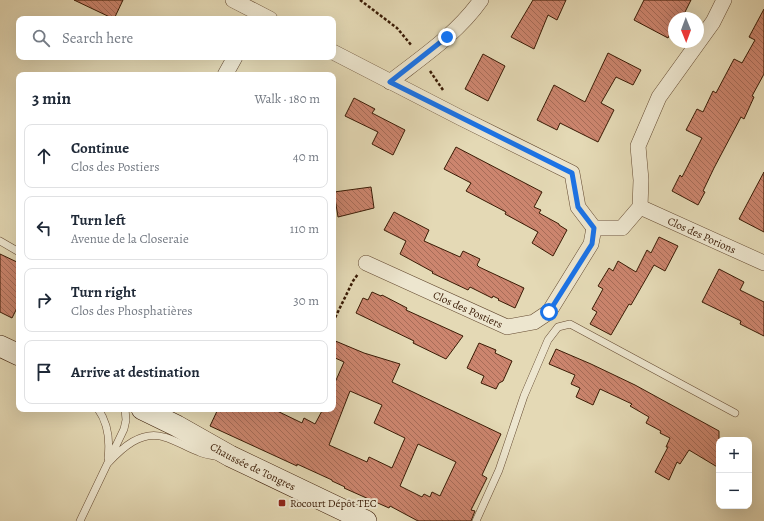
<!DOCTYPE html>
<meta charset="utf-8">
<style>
body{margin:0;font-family:Alegreya,serif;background:#f2f2f3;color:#1f2937}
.controls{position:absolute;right:12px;bottom:12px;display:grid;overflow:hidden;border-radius:8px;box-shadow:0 4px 16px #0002}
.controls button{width:36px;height:36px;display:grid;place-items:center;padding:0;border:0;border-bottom:1px solid #e0e1e3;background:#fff;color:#1f2937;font:20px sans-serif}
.compass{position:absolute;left:668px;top:12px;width:36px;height:36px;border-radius:50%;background:#fff;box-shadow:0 4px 16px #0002;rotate:179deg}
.stop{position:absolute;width:12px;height:12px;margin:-9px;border:3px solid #1a73e8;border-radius:50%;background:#fff}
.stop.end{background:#1a73e8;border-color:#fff;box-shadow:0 1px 4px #0008}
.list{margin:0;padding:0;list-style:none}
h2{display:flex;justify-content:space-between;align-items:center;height:52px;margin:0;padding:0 16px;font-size:17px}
h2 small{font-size:13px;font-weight:400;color:#747a83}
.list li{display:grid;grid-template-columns:26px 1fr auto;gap:12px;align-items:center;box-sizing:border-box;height:64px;margin:0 8px 8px;padding:0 8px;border:1px solid #e0e1e3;border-radius:8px}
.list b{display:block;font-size:15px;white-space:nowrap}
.list p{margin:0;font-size:13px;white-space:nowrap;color:#747a83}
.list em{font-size:13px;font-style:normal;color:#747a83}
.icon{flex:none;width:22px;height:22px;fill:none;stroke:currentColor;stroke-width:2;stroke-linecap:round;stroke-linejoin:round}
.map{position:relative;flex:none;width:764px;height:521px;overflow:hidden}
.search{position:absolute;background:#fff;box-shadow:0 4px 16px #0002;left:16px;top:16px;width:320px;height:44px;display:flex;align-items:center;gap:10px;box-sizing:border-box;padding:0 14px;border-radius:8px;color:#747a83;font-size:15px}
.panel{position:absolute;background:#fff;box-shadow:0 4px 16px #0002;left:16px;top:72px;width:320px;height:340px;border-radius:8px}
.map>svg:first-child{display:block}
.building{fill:url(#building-back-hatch);stroke:#3a1b05;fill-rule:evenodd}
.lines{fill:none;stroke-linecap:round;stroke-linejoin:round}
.lane-casing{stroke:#644a31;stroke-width:8}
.street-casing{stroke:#644a31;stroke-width:16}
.secondary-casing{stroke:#3a1b05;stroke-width:22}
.path{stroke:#3a1b05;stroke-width:2.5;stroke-dasharray:3 2;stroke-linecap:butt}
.lane{stroke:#ede6cf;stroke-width:7}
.street{stroke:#ede6cf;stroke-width:15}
.secondary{stroke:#ede6cf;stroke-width:21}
.route{stroke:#1a73e8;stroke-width:5}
.poi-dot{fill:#8f2418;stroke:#ede6cf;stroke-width:1.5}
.labels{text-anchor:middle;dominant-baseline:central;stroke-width:4;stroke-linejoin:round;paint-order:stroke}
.street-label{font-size:11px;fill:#3a1b05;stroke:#ede6cf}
.poi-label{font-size:11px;fill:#3a1b05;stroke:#ede6cf;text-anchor:start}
</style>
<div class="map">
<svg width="764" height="521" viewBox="0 0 764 521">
<defs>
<pattern id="building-back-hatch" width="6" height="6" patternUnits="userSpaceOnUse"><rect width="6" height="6" fill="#cc856e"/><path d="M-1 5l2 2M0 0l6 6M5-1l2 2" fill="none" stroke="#a76c58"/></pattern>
</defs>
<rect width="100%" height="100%" fill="#e4d9b5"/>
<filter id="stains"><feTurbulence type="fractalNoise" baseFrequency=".005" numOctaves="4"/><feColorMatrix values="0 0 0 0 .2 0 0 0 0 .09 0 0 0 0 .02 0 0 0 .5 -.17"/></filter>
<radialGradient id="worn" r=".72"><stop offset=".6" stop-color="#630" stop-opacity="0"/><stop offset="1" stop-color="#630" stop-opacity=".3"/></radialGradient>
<!-- building -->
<path class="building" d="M74,0H123L114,19Z
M533,0H566L557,20L548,15L534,49L511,37Z
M644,0H691L682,18H674V27L668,38L634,20Z
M764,9V74L752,96L754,97L744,119L741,117L714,168L703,191L705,192L698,205L672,191L680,175L682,177L702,138L686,130L697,109L703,112L713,91L716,93L734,59L742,63L755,40L749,37Z
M608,53L641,70L633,85L616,77L601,103L614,110L598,142L560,123L557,130L537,120L554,85L585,102Z
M483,54L505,66L488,101L465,89Z
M354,98L375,109L372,113L405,130L393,155L372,144L378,132L345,116Z
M456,147L542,192L534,207L541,210L539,213L559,224V225L567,230L553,256L532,243L538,232L505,214L506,212L466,191L471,183L444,169Z
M764,172V232L739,219Z
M371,187L374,208L338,217L334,192Z
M394,212L429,230L424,241L460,257L463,251L480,259L477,265L479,267L524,288L515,308L498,300L499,299L493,296L492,298L470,287L468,290L432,273L433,272L400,254L406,241L384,230Z
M659,237L678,246L665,271L654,265L631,305L629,304L611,335L590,324L597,312L592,309L603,289L598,286L609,268L613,271L618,261L636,272L647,250L651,253Z
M0,254L19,263V304L12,318L0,312Z
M719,269L744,282L740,290L764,302V336L740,324L741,321L702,302Z
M372,292L381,296L382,295L407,308L406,310L463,336L446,359L413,343L414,341L356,313L363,298L368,300Z
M333,340L364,353L400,364L392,382L501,434L482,475L487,478L471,510L475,511L471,521H418L390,506L389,508L344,488L345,487L332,481V480L297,464V466L210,426L218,409H273L302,423L304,418L315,424L323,409H333V387L344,362L333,357ZM350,391L382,405L374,423L405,438L392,468L369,457L367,462L329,445ZM418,444L456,462L440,496L432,492L430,497L424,494L422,497L400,486Z
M479,343L496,350L495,353L512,361L503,381L499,383L496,389L481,383L484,376L467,368Z
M556,349L591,364L635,385L719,431V468L689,450L680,464L677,462L669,480L655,472L668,447H666L670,438L660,433L661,431L646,423L649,417L630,406L632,404L600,389L593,405L576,397L580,388L571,384L575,375L549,364Z"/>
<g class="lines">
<defs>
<path id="lane" d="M0,241L19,252
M98,409C108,423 110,441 108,458
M108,463C122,448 141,430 164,437C176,440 187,448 199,452C203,454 209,455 214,456
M80,521L124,429L126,420L125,409
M476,521L499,470L524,396L548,340L558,327L570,324L735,413"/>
<g id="street">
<path d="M233,0L270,19"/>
<path d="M333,52L461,118L572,173L578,207L594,228H622L640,207L641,180L638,146L659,97L713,22L724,0"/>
<path d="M225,75L235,57"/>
<path d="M390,82C422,57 457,34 481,0"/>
<path id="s1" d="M640,207L764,263"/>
<path id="s2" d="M366,263L507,327L534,322L549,312L591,244L594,228"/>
</g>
<g id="secondary">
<path d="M0,346L19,355"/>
<path id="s3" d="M142,409L177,426L230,456L366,521"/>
</g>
</defs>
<!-- lane casing -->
<use href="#lane" class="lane-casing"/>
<!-- street casing -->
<use href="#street" class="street-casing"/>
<!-- secondary casing -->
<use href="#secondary" class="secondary-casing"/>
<!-- path -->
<path class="path" d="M360,0L397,28L412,46
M430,71L443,90
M333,322L353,281L358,274"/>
<!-- lane -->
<use href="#lane" class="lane"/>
<!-- street -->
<use href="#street" class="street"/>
<!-- secondary -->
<use href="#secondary" class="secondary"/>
</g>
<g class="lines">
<!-- route -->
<path class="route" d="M447,37L390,82L572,173L578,207L594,228L592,244L549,312"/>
</g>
<!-- markers -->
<rect class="poi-dot" x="278" y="499" width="8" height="8" rx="2"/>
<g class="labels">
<!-- street labels -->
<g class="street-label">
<text stroke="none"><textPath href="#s1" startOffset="68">Clos des Porions</textPath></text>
<text stroke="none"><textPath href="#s2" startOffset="112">Clos des Postiers</textPath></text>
<text stroke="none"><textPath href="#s3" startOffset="125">Chaussée de Tongres</textPath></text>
</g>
<!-- poi labels -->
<g class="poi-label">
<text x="290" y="503">Rocourt Dépôt TEC</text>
</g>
</g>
<rect width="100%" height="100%" filter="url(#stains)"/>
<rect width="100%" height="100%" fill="url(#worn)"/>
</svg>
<div class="controls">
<button>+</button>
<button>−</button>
</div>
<svg class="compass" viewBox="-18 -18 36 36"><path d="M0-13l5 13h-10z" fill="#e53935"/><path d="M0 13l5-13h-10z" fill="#747a83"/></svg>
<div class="stop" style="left:549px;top:312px"></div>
<div class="stop end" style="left:447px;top:37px"></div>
<div class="search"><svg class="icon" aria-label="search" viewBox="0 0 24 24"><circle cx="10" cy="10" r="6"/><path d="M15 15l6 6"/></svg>Search here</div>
<section class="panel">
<h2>3 min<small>Walk · 180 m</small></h2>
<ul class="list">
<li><svg class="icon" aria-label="ahead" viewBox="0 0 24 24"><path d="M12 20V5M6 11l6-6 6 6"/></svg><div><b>Continue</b><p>Clos des Postiers</p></div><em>40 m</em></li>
<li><svg class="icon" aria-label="left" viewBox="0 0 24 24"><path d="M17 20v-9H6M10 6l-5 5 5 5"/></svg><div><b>Turn left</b><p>Avenue de la Closeraie</p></div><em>110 m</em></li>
<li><svg class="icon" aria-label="right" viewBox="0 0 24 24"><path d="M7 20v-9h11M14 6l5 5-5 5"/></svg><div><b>Turn right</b><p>Clos des Phosphatières</p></div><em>30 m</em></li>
<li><svg class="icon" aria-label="arrive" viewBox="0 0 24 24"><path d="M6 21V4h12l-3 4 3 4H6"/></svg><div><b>Arrive at destination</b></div></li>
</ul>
</section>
</div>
